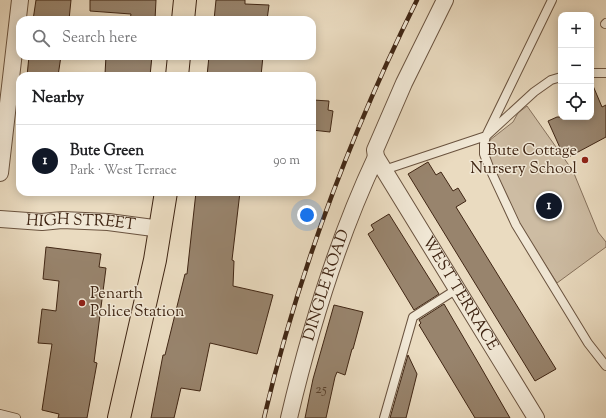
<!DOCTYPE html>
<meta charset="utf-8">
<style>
body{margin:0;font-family:"Sorts Mill Goudy",serif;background:#f2f2f2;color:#202124}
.controls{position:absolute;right:12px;top:12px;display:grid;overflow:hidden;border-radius:8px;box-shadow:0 2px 10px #0003}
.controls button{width:36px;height:36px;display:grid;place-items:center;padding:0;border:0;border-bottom:1px solid #e0e0e0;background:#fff;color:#202124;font:20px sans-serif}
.you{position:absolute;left:307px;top:215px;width:14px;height:14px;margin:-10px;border:3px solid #fff;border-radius:50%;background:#1a73e8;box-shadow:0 0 0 6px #1a73e833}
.badge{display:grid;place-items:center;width:26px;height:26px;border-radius:50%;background:#111827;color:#fff;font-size:13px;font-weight:700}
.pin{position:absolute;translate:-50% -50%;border:2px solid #fff;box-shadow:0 1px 4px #0006}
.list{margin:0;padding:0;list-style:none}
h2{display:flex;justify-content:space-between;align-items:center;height:52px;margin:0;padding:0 16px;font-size:17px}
h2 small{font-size:13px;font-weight:400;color:#757577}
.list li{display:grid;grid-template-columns:26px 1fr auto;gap:12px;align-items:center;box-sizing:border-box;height:72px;padding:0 16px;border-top:1px solid #e0e0e0}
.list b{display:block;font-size:15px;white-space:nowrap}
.list p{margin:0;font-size:13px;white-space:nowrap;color:#757577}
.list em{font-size:13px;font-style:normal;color:#757577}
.icon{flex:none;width:22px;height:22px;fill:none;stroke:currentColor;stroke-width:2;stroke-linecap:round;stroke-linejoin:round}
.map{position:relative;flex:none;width:606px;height:418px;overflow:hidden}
.search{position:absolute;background:#fff;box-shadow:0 2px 10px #0003;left:16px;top:16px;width:300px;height:44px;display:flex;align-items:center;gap:10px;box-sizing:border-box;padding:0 14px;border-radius:12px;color:#757577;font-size:15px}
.panel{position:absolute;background:#fff;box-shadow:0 2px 10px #0003;left:16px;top:72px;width:300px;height:124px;border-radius:12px}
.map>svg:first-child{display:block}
.green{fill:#cdbca3;stroke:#86715c}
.building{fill:#98846d;stroke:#402614}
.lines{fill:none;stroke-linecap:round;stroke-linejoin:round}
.service-casing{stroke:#6a533f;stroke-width:10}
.minor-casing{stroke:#6a533f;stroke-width:18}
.primary-casing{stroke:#402614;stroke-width:24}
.service{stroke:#f1e8d6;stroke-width:8}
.minor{stroke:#f1e8d6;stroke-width:16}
.primary{stroke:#eadbc0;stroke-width:22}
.rail-casing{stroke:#402614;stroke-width:4.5}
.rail{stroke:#f1e8d6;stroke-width:3;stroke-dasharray:9;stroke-linecap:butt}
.poi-dot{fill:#8f2418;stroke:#f1e8d6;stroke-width:1.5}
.labels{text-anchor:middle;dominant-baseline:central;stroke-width:3;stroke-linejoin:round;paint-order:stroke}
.number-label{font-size:14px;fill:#563e2a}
.poi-label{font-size:16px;fill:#402614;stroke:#f1e8d6;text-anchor:end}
.street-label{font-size:16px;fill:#402614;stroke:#f1e8d6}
</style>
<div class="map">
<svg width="606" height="418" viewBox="0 0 606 418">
<rect width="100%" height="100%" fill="#eadbc0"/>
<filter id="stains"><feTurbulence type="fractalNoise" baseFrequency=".005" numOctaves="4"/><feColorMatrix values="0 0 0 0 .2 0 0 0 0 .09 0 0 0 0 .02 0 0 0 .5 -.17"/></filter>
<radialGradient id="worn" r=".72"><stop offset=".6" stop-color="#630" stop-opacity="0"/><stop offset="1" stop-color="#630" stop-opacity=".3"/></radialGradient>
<!-- green -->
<path class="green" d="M527,106L573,171L598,232L606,242V247L557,283L520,225L492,164L489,154L490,140L513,122L518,113Z"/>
<!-- building -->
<path class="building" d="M36,0H71L69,20H33Z
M90,0H156L155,20H130L131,14L90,11Z
M216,0H245V4L269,5L267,20H214Z
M29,56H61L58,76H27Z
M106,56H152L150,76L105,74Z
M209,56H263L261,76H207Z
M591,81L602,107L606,105V137L565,159L548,121L557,117H591Z
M313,100L329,101L328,110L333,111L330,132L312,130Z
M428,162L436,175L441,172L453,191L458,188L466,201L456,207L556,369L535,381L408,174Z
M196,192H240L232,260L234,261L233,286L273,295L257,354L210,343L200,391L181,388L174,418H151L163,355H165L185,274H187Z
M389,214L439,294L414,310L368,234L374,230L371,225Z
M46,247L101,254L99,267L106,268L94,362L97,363L87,418H58L59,414L42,410L52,344L38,343L42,309L56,311L59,281L43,279Z
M444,304L479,364L510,418H475L419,325L421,323L419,320Z
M334,305L363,312L353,349H352L345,375L337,372L335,377L326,418H305L313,379Z
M408,355L417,374L406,418H390Z"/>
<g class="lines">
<defs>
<path id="service" d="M552,0L486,136L484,144V154L489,167L516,225L588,343L606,366
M605,24L606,23
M591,73H606
M384,170L486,136L534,92L551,80L561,77
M0,414L16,418
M384,418L413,317L457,289"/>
<g id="minor">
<path id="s1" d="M445,0L404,83L375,150L376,157L536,418"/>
<path d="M0,173L20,0"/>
<path id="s2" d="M0,219L42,222L62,220L108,222L161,229"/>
<path id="s3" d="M289,418C310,329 337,240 376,157"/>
</g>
<path id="primary" d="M183,20L185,0
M177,76L179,56
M119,418L155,260L166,192"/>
</defs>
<!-- service casing -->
<use href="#service" class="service-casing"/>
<!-- minor casing -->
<use href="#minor" class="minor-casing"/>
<!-- primary casing -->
<use href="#primary" class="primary-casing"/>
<!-- service -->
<use href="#service" class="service"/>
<!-- minor -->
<use href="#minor" class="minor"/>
<!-- primary -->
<use href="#primary" class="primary"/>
<defs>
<path id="rail" d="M264,418C298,273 351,133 417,0"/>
</defs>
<!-- rail casing -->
<use href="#rail" class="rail-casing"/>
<!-- rail -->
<use href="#rail" class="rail"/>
</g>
<!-- markers -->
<g class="poi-dot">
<circle cx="585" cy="160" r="4"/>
<circle cx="82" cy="303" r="4"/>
</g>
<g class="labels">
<!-- number labels -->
<g class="number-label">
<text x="321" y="390">25</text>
</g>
<!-- poi labels -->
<g class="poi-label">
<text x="577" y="151">Bute Cottage<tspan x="577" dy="18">Nursery School</tspan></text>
<text x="90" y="294" text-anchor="start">Penarth<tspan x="90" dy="18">Police Station</tspan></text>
</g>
<!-- street labels -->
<g class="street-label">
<text stroke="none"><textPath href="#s2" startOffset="81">HIGH STREET</textPath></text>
<text stroke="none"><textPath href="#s3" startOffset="138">DINGLE ROAD</textPath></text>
<text stroke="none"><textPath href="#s1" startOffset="333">WEST TERRACE</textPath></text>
</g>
</g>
<rect width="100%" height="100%" filter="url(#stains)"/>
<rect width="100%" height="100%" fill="url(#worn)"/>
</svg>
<div class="controls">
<button>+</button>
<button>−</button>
<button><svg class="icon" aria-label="locate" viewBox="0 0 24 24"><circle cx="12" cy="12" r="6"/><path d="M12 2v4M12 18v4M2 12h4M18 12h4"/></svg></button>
</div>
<div class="you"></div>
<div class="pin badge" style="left:549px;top:206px">1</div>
<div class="search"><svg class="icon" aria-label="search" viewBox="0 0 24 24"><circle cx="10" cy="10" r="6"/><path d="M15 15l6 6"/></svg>Search here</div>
<section class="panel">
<h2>Nearby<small></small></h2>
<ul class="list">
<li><span class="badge">1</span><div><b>Bute Green</b><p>Park · West Terrace</p></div><em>90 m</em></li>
</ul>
</section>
</div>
